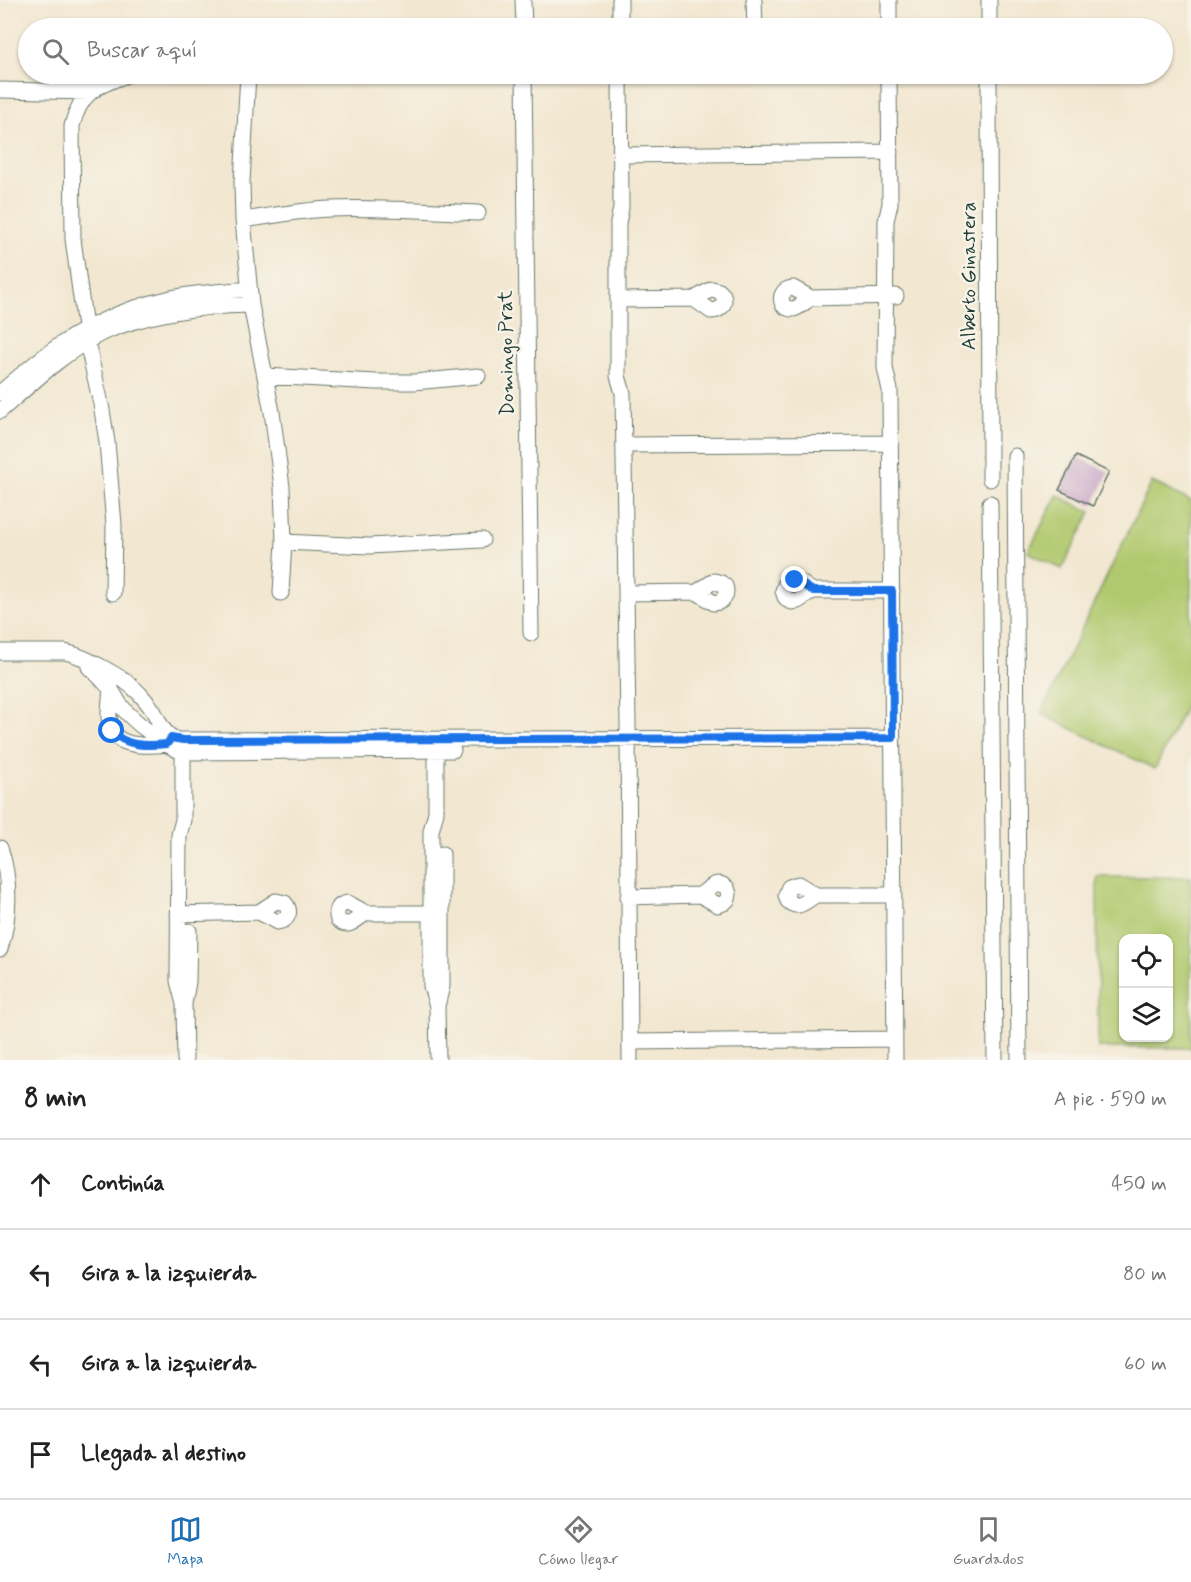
<!DOCTYPE html>
<html lang="es">
<meta charset="utf-8">
<style>
body{margin:0;font-family:Mynerve,sans-serif;background:#f6f6f6;color:#222}
.controls{position:absolute;right:18px;bottom:18px;display:grid;overflow:hidden;border-radius:12px;box-shadow:0 2px 4px #0004}
.controls button{width:54px;height:54px;display:grid;place-items:center;padding:0;border:0;border-bottom:2px solid #e0e0e0;background:#fff;color:#222;font:30px sans-serif}
.stop{position:absolute;width:18px;height:18px;margin:-14px;border:4px solid #1a73e8;border-radius:50%;background:#fff}
.stop.end{background:#1a73e8;border-color:#fff;box-shadow:0 2px 6px #0008}
.list{margin:0;padding:0;list-style:none}
h2{display:flex;justify-content:space-between;align-items:center;height:78px;margin:0;padding:0 24px;font-size:26px}
h2 small{font-size:20px;font-weight:400;color:#767676}
.list li{display:grid;grid-template-columns:39px 1fr auto;gap:18px;align-items:center;box-sizing:border-box;height:90px;padding:0 24px;border-top:2px solid #e0e0e0}
.list b{display:block;font-size:22px;white-space:nowrap}
.list em{font-size:20px;font-style:normal;color:#767676}
.icon{flex:none;width:33px;height:33px;fill:none;stroke:currentColor;stroke-width:2;stroke-linecap:round;stroke-linejoin:round}
.map{position:relative;flex:none;width:1191px;height:1060px;overflow:hidden}
.search{position:absolute;background:#fff;box-shadow:0 2px 4px #0004;left:18px;right:18px;top:18px;height:66px;display:flex;align-items:center;gap:15px;box-sizing:border-box;padding:0 21px;border-radius:33px;color:#767676;font-size:22px}
.sheet{height:438px;background:#fff}
nav{display:flex;justify-content:space-around;align-items:center;box-sizing:border-box;height:84px;border-top:2px solid #e0e0e0;background:#fff;font-size:16px;color:#767676}
nav a{display:grid;justify-items:center;gap:3px}
nav .on{color:#1f6fb2}
.map>svg:first-child{display:block}
.green{fill:#b1c96e;stroke:#688351;stroke-width:1.5;fill-rule:evenodd}
.building{fill:#c49fc5}
.lines{fill:none;stroke-linecap:round;stroke-linejoin:round}
.minor-casing{stroke:#69786b;stroke-width:17}
.minor{stroke:#fff;stroke-width:15}
.route{stroke:#1a73e8;stroke-width:8}
.labels{text-anchor:middle;dominant-baseline:central;stroke-width:5;stroke-linejoin:round;paint-order:stroke}
.street-label{font-size:20px;fill:#1f3d34;stroke:#f7f3e8}
</style>
<div class="map">
<svg width="1191" height="1060" viewBox="0 0 1191 1060">
<rect width="100%" height="100%" fill="#f7f3e8"/>
<filter id="ink" filterUnits="userSpaceOnUse"><feTurbulence type="fractalNoise" baseFrequency=".0167" numOctaves="2"/><feDisplacementMap in="SourceGraphic" scale="12" xChannelSelector="R" yChannelSelector="G"/><feConvolveMatrix kernelMatrix="1 2 1 2 8 2 1 2 1" color-interpolation-filters="sRGB"/></filter>
<filter id="wash" filterUnits="userSpaceOnUse"><feTurbulence type="fractalNoise" baseFrequency=".008" numOctaves="4" result="noise"/><feDisplacementMap in="SourceGraphic" scale="24" xChannelSelector="R" yChannelSelector="G"/><feGaussianBlur stdDeviation="1.35" result="paint"/><feColorMatrix in="noise" values="0 0 0 0 0 0 0 0 0 0 0 0 0 0 0 0 0 1.4 0 .05"/><feComposite in="paint" operator="in"/></filter>
<g filter="url(#wash)">
<rect width="100%" height="100%" fill="#f2e7d0"/>
<!-- green -->
<path class="green" d="M1152,482L1191,501V695L1155,769L1041,714Z
M1057,495L1091,512L1062,569L1028,552Z
M1097,877H1191V1048H1098ZM1124,939H1168V1038H1124Z"/>
<g id="blocks">
<!-- building -->
<path class="building" d="M1076,456L1109,472L1093,506L1059,490Z"/>
</g>
</g>
<g filter="url(#ink)">
<use href="#blocks" fill-opacity="0" stroke="#69786b" stroke-width="1.5"/>
<g class="lines">
<defs>
<path id="minor" d="M523,0L524,28
M620,0V28
M754,0L755,28
M889,0V28
M989,0V28
M248,74L242,182L243,220L251,305L272,412L282,487L284,542L281,593
M524,74L531,633
M620,74L621,208L618,223V376L623,393L628,724L630,1060
M889,74L890,204L886,221L885,368L890,390L895,1060
M989,74L990,479
M0,90L89,92
M621,155L890,152
M243,220C272,216 301,210 330,209C379,207 429,211 478,213
M811,298C801,304 794,315 783,305C779,296 783,289 793,288L811,298L896,296
M618,300L694,299L712,289L719,291L723,295C726,304 721,311 711,311L694,299
M265,376L376,382H414L478,376
M0,393C15,380 30,367 46,355C81,328 124,309 167,299C194,292 221,292 249,289
M0,411C32,383 64,352 102,333C149,312 201,306 251,305
M624,445L891,443
M1015,456L1019,1060
M990,503L995,1060
M284,542L369,546L482,540
M813,591C803,585 795,575 785,585L783,591L785,597L789,601L793,602L798,601L813,591H892
M113,593L114,525L107,442L101,404L87,342L73,239L72,126C81,90 97,86 129,74
M626,593L697,592L714,581L721,583L725,586C728,595 724,602 714,603L697,592
M0,652H65C85,656 125,678 139,693C144,699 150,705 154,712C160,724 164,735 177,740L893,738
M89,667C96,673 103,680 109,687C114,693 117,701 122,707C133,721 166,747 183,752L453,750
M111,689C110,702 106,721 113,732C121,748 152,746 167,744L169,741
M183,741V820L179,835L178,981L184,1004
M436,741V812L431,831V986L437,1006
M0,848C11,880 10,916 0,949
M816,895C806,900 799,911 788,901L786,895L789,887L798,884L816,895H894
M628,897L700,895L718,905L724,903L728,899L729,894L727,888C716,878 709,889 700,895
M366,913C356,919 349,930 338,920C335,911 338,904 348,903L366,913H441
M178,914L259,912L277,922C288,921 292,912 285,903L276,901L259,912
M630,1042L895,1039
M185,1060L184,1004L188,982L189,931
M438,1060L437,1006L442,986V854"/>
</defs>
<!-- minor casing -->
<use href="#minor" class="minor-casing"/>
<!-- minor -->
<use href="#minor" class="minor"/>
</g>
</g>
<g class="lines" filter="url(#ink)">
<!-- route -->
<path class="route" d="M112,731C125,747 148,746 167,744L171,738L183,740L893,738L892,591H813L795,580"/>
</g>
<g class="labels">
<!-- street labels -->
<g class="street-label">
<text transform="translate(969 276) rotate(-90)">Alberto Ginastera</text>
<text transform="translate(507 353) rotate(-91)">Domingo Prat</text>
</g>
</g>
</svg>
<div class="controls">
<button><svg class="icon" aria-label="locate" viewBox="0 0 24 24"><circle cx="12" cy="12" r="6"/><path d="M12 2v4M12 18v4M2 12h4M18 12h4"/></svg></button>
<button><svg class="icon" aria-label="layers" viewBox="0 0 24 24"><path d="M12 4l9 5-9 5-9-5zM3 14l9 5 9-5"/></svg></button>
</div>
<div class="stop" style="left:112px;top:731px"></div>
<div class="stop end" style="left:795px;top:580px"></div>
<div class="search"><svg class="icon" aria-label="search" viewBox="0 0 24 24"><circle cx="10" cy="10" r="6"/><path d="M15 15l6 6"/></svg>Buscar aquí</div>
</div>
<section class="sheet">
<h2>8 min<small>A pie · 590 m</small></h2>
<ul class="list">
<li><svg class="icon" aria-label="ahead" viewBox="0 0 24 24"><path d="M12 20V5M6 11l6-6 6 6"/></svg><div><b>Continúa</b></div><em>450 m</em></li>
<li><svg class="icon" aria-label="left" viewBox="0 0 24 24"><path d="M17 20v-9H6M10 6l-5 5 5 5"/></svg><div><b>Gira a la izquierda</b></div><em>80 m</em></li>
<li><svg class="icon" aria-label="left" viewBox="0 0 24 24"><path d="M17 20v-9H6M10 6l-5 5 5 5"/></svg><div><b>Gira a la izquierda</b></div><em>60 m</em></li>
<li><svg class="icon" aria-label="arrive" viewBox="0 0 24 24"><path d="M6 21V4h12l-3 4 3 4H6"/></svg><div><b>Llegada al destino</b></div></li>
</ul>
</section>
<nav>
<a class="on"><svg class="icon" aria-label="map" viewBox="0 0 24 24"><path d="M3 6l6-2 6 2 6-2v14l-6 2-6-2-6 2zM9 4v14M15 6v14"/></svg>Mapa</a>
<a><svg class="icon" aria-label="directions" viewBox="0 0 24 24"><path d="M12 3l9 9-9 9-9-9zM9 14v-3h6M13 9l2 2-2 2"/></svg>Cómo llegar</a>
<a><svg class="icon" aria-label="saved" viewBox="0 0 24 24"><path d="M7 4h10v16l-5-4-5 4z"/></svg>Guardados</a>
</nav>
